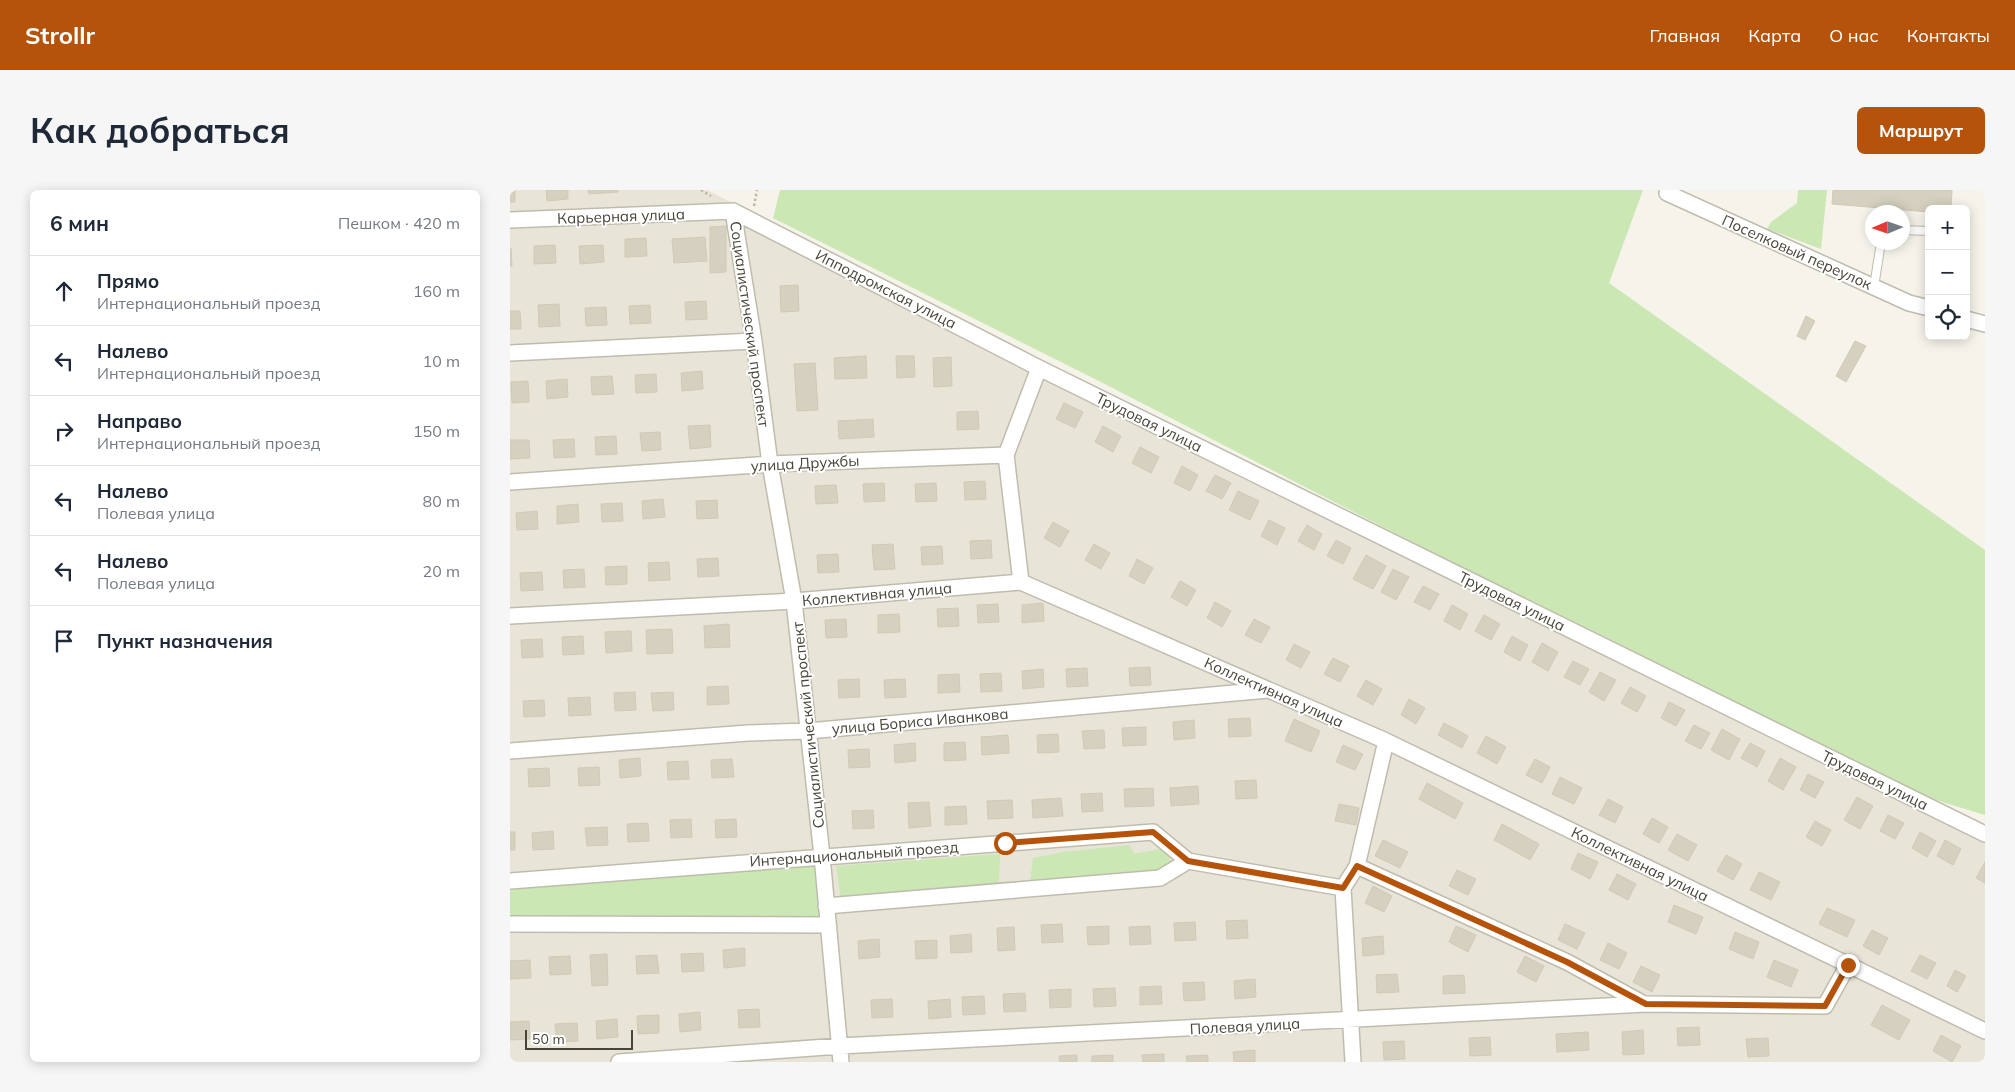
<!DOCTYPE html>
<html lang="ru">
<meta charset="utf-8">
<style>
body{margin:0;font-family:Mulish,sans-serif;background:#f6f6f7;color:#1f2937}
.controls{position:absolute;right:15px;top:15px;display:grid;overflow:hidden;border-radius:8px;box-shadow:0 2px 12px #0003}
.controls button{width:45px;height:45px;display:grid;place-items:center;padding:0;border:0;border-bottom:1px solid #e0e1e3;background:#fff;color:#1f2937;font:25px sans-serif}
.compass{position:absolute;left:1355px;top:15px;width:45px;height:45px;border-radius:50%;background:#fff;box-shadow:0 2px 12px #0003;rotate:268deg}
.scale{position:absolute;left:15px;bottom:12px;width:108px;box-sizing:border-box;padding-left:5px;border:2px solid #484438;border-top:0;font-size:14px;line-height:18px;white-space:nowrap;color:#484438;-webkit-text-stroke:4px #fff;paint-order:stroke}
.stop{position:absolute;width:15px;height:15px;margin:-11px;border:4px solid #b45309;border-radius:50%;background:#fff}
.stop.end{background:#b45309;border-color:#fff;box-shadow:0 1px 5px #0008}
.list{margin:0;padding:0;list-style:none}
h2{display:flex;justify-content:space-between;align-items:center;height:65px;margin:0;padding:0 20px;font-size:21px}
h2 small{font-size:16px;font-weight:400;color:#747a83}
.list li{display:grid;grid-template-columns:32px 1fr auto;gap:15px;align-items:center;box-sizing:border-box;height:70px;padding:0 20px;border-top:1px solid #e0e1e3}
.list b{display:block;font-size:19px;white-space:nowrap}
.list p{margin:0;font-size:16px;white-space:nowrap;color:#747a83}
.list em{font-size:16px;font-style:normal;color:#747a83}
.icon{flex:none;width:28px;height:28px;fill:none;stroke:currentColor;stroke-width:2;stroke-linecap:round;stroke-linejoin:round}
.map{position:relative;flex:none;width:1475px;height:872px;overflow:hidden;border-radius:8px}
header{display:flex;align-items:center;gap:30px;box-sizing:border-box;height:70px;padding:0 25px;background:#b45309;color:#fff}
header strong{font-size:24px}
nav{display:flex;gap:28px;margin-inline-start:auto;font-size:18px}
.intro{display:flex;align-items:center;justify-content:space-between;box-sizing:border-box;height:120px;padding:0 30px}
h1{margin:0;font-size:35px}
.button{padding:12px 22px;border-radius:8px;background:#b45309;color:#fff;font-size:18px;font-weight:700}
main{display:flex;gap:30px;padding:0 30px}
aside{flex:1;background:#fff;border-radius:8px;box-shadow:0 2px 12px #0003}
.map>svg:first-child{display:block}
.residential{fill:#e8e5d8}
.green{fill:#cae7b4}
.building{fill:#d6d0c0;stroke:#d1c9b3}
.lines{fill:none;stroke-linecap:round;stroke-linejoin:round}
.service-casing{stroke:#c0bcad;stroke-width:10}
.minor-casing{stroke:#c0bcad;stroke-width:18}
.path{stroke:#c1b99e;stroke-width:2.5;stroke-dasharray:2.5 2.5;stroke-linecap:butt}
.service{stroke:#fff;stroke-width:8}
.minor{stroke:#fff;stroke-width:15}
.route{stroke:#b45309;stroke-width:6}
.labels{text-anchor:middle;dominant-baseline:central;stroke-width:4;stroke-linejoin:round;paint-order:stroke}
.street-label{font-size:15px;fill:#484438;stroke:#fff}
</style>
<header>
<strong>Strollr</strong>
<nav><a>Главная</a><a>Карта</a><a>О нас</a><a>Контакты</a></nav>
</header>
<div class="intro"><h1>Как добраться</h1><a class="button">Маршрут</a></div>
<main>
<aside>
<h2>6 мин<small>Пешком · 420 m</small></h2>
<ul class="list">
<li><svg class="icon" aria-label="ahead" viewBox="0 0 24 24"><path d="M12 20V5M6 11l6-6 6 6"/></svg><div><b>Прямо</b><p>Интернациональный проезд</p></div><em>160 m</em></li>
<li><svg class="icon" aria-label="left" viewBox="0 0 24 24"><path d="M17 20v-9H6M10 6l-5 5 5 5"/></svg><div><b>Налево</b><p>Интернациональный проезд</p></div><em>10 m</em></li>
<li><svg class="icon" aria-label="right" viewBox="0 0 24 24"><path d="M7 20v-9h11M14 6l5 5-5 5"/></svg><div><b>Направо</b><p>Интернациональный проезд</p></div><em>150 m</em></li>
<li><svg class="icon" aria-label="left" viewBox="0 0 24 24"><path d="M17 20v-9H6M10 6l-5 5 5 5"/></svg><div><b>Налево</b><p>Полевая улица</p></div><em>80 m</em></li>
<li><svg class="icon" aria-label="left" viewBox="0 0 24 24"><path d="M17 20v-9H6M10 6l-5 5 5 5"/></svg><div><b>Налево</b><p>Полевая улица</p></div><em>20 m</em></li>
<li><svg class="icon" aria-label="arrive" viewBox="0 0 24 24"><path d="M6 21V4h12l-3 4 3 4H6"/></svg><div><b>Пункт назначения</b></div></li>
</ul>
</aside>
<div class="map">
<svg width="1475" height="872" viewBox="0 0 1475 872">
<rect width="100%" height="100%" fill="#f5f3ea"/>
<!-- residential -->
<path class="residential" d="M0,0H197L1475,650V872H0Z"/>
<!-- green -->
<path class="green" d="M270,0H1133L1099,93L1475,360V625L1373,594L589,191L263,28Z
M1288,0H1317L1311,59L1257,39L1261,32L1287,13Z
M620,655L624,664L651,659L657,663L662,673L649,682L520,692L523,668L553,662Z
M490,664L489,693L331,709L326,676Z
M305,675L309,728L0,727V698Z"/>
<!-- building -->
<path class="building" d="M0,0H5V12H0Z
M36,0H58V9L37,11Z
M78,0H108V2L79,4Z
M1323,0H1442L1441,19H1419V22L1322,14Z
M216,36V82L200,83V37Z
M195,47L197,71L164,73L162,49Z
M136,48L137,66L115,67V49Z
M45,55L46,73L24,74V56Z
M93,55L94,72L70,74L69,56Z
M0,58H1L2,76H0Z
M288,95L289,121L271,122L270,96Z
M196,111L197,129L176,130L175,112Z
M49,114L50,136L29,137L28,115Z
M140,115L141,133L120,134L119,116Z
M96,117L97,135L76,136L75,118Z
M0,121H10L11,139H0Z
M1296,126L1305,131L1295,150L1287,146Z
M1345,151L1356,156L1336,192L1326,186Z
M356,166L357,188L325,189L324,168Z
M386,166H404L405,187L387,188Z
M441,167L442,196L424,197L423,168Z
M305,173L308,220L287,221L284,174Z
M192,181L193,199L172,201L171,183Z
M146,184L147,202L126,203L125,185Z
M102,186L104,204L82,205L81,187Z
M57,189L58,207L37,209L36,191Z
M18,191L19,212L2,213L1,192Z
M554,213L573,222L565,238L546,229Z
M468,221L469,239L447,240V222Z
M363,229L364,247L329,249L328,231Z
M200,235L201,257L180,259L178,236Z
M593,236L611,246L603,262L585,252Z
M150,242L151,260L132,261L130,243Z
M106,246L107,264L86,265L85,247Z
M64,249L65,267L44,268L43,250Z
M0,250H19L20,268L0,269Z
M630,257L649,267L641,283L622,273Z
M672,276L688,285L680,301L664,293Z
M705,285L721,293L712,309L696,301Z
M475,291L476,309L455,310L454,292Z
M374,293L375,311L354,312L353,294Z
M426,293L427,311L406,312L405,294Z
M326,295L328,313L306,314L305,296Z
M728,301L749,311L740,330L719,320Z
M153,309L155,327L133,329L132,311Z
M207,310L208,328L187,329L186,311Z
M112,313L113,331L92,332L91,314Z
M68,314L69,332L47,334V316Z
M27,321L28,339L7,340L6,323Z
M759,330L775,338L767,355L751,346Z
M543,332L559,341L550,357L534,348Z
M797,335L812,344L804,360L788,351Z
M481,350L482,368L461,369L460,351Z
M826,350L841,358L833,374L817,366Z
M383,354L385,379L364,380L362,355Z
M584,354L600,363L591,379L575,370Z
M432,356L433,374L412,375L411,357Z
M328,364L329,382L308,383L307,365Z
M856,365L876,376L863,399L843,389Z
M208,368L209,386L188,387L187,369Z
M627,369L643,378L634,394L619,386Z
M159,372L160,390L139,391L138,373Z
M117,376V394L96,395L95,377Z
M74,379L75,397L54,398L53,380Z
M883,379L899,387L886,410L871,402Z
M32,382L33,400L11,401L10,383Z
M670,391L686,400L677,416L661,407Z
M913,396L929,404L920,420L904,412Z
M705,412L721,421L712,437L697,428Z
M533,413L534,431L512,433V415Z
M488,414L489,432L468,433L467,415Z
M942,415L958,424L950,440L934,431Z
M448,418L449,436L428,437L427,419Z
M389,424L390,442L368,443V425Z
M974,425L990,434L981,450L965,441Z
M336,429L337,447L316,448L315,430Z
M744,429L760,437L751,453L735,445Z
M219,434L220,457L195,458L194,436Z
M162,439L163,463L137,464L136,440Z
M121,441L122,461L96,463L95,442Z
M73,446L74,464L53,465L52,447Z
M1002,446L1018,455L1010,471L994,462Z
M32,449L33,467L12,468L11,450Z
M1032,453L1048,462L1038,481L1022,472Z
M784,454L800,462L791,478L776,470Z
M823,468L839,476L830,492L814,484Z
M1063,471L1079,479L1070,495L1054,487Z
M640,477L641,495L620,496L619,478Z
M577,478L578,496L557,497L556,479Z
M533,479L534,497L513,499L512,481Z
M1090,482L1106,490L1094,511L1079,502Z
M491,483L492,501L471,502L470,484Z
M449,484L450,502L428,503V485Z
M349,489L350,507L329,508L328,490Z
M395,489L396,507L375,508L374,490Z
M856,490L872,499L863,515L847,506Z
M218,496L219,514L197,515V497Z
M1120,497L1136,506L1127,522L1111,513Z
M125,502L126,520L105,521L104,503Z
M163,502L164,520L143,521L141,503Z
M80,507L81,525L59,526L58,508Z
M899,509L915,518L906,534L891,525Z
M34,510L35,526L14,527L13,511Z
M1159,512L1175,520L1166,536L1151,528Z
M740,528L741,546L719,547L718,529Z
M784,529L810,541L801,562L775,551Z
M684,530L685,548L664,550L663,532Z
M934,533L958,546L952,558L928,545Z
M1184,535L1200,543L1191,559L1175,551Z
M636,537V555L613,556L612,538Z
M1212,539L1230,549L1219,570L1201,560Z
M594,540L595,558L574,559L572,541Z
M548,544L549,562L528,563L527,545Z
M498,545L499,563L472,565L471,547Z
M976,546L996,557L987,574L967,563Z
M455,552L456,570L434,571V553Z
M405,553L406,571L385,573L384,555Z
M1240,553L1255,561L1247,577L1231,568Z
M833,555L853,564L845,580L826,572Z
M359,559L360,577L339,578L338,560Z
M130,568L131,586L110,588L109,570Z
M1270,568L1286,577L1273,600L1258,591Z
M222,569L224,587L202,588L201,570Z
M1025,569L1040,577L1032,593L1016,585Z
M178,571L179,589L158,590L157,572Z
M89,577L90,595L69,596L68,578Z
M39,578L40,596L19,597L18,579Z
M1298,584L1314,592L1305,608L1290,600Z
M1050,587L1072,598L1064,614L1042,604Z
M746,590L747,608L726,609L725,591Z
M917,593L953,613L945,629L909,609Z
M688,596L689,614L661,616L660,598Z
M643,598L644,616L615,617L614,599Z
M592,603L593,621L572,622L571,604Z
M1347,607L1363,616L1350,639L1334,630Z
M551,608L553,626L523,628L522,610Z
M1098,609L1113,617L1105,633L1089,625Z
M502,610L503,628L478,629L477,611Z
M419,612L421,636L399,638L398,613Z
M829,614L849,618L846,635L825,631Z
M456,616L457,634L435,635V617Z
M363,620L364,638L343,639L342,621Z
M1378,625L1394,633L1385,649L1370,641Z
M1142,628L1158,637L1149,653L1133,644Z
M181,629L182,647L161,648L160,630Z
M226,629L227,647L206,648L205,630Z
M1305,631L1321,640L1312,656L1296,647Z
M138,633L139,651L118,652L117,634Z
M992,634L1029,654L1020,670L984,650Z
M97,637L98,655L77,656L75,638Z
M43,641L44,659L23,660L22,643Z
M0,642H5V660H0Z
M1410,642L1426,651L1417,667L1402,658Z
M1167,644L1187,655L1178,671L1158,660Z
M873,650L898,662L890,678L865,666Z
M1435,650L1451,659L1443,675L1427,666Z
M1068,663L1088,672L1080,689L1061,679Z
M1216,665L1232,674L1223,690L1207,681Z
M1475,672V693L1466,688Z
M947,680L966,689L958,705L939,696Z
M1249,682L1270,692L1261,710L1240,700Z
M1107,684L1126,694L1118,710L1099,700Z
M863,696L882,706L874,722L855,713Z
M1164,715L1193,727L1186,744L1158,732Z
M1317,718L1345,730L1337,747L1309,734Z
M737,730L738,748L717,749L716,731Z
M685,732L686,750L665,751L664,733Z
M552,734L553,752L532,753L531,735Z
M1055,734L1075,743L1067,759L1048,750Z
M599,736V754L578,755L577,737Z
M640,736L641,754L620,755L619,737Z
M946,736L966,745L958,762L939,752Z
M504,737L505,760L488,761L487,738Z
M1362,740L1378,748L1369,765L1353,756Z
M1225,742L1249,752L1243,769L1219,759Z
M461,744L462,762L441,763L440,746Z
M873,746L874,764L853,766L852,748Z
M369,749L370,767L349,769L348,751Z
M427,750V768L406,769L405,751Z
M1098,753L1117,763L1109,779L1090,770Z
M235,758V776L214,778L213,760Z
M193,763L194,781L172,782L171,764Z
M97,764L98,795L82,796L80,765Z
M147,765L149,783L127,784L126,766Z
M1410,765L1426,773L1417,789L1401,781Z
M60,766L61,784L40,785L39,767Z
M1015,766L1034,776L1026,792L1007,782Z
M20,770L21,788L0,789V771Z
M1264,770L1288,780L1281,797L1257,787Z
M1131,776L1150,785L1142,802L1123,792Z
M1445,780L1456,786L1447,802L1437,796Z
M887,784L889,802L867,803L866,785Z
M954,785L955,803L933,804V786Z
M745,789L746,807L725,809L724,791Z
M694,792L695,810L674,811L673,793Z
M651,796L652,814L630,815V797Z
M605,798L606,816L584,817L583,799Z
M561,799V817L540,818L539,800Z
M515,803L516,821L494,822L493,804Z
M474,806L475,824L453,825L452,807Z
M382,809L383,827L362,828L361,810Z
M440,809L441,827L419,829L418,811Z
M1372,815L1400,830L1389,850L1361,835Z
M249,819L250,837L229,838L228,820Z
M190,822L191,840L170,842L169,824Z
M149,825V843L128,844L127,826Z
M107,829L108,847L87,849L86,831Z
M19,831L20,849L0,850V832Z
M67,833L68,851L47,852L45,834Z
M1189,837L1190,855L1168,856L1167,838Z
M1133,840L1134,864L1113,865L1112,842Z
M1078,842L1079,860L1047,862L1046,844Z
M1431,845L1451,856L1442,872L1423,861Z
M980,847L981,865L960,866L959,848Z
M1258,848L1259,866L1238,867L1236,849Z
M894,851L895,869L874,870L873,852Z
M745,860V872H724L723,862Z
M654,864V872H633L632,865Z
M567,865V872H550L549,866Z
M603,865V872H582V866Z
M698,865V872H677L676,866Z"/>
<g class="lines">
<defs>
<path id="service" d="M1392,40L1419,41
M1364,97L1371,52"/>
<path id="minor" d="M1157,3L1399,113L1419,118
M223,21L244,151L260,274L284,411L312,666L331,872
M0,30L223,21L529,178L1475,644
M1456,129L1475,134
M0,163L244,151
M496,265L511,392
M0,292L260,274L496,265L529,178
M0,426L284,411L511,392L876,551L1475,841
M0,561L238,543L298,541L758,500
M847,676L876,551
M0,691L643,642L678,671
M833,698L843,872
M316,716L650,688L678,671L833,698L847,676L1057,772L1134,814
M0,734L318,735
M109,872L330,856L1136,814L1315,816L1338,775"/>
</defs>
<!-- service casing -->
<use href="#service" class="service-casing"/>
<!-- minor casing -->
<use href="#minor" class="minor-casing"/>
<!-- path -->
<path class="path" d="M191,0L201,6
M244,16L247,0"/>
<!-- service -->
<use href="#service" class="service"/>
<!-- minor -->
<use href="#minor" class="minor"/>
</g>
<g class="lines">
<!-- route -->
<path class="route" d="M495,653L643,642L678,671L833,698L847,676L1057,772L1136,814L1315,816L1338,775"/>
</g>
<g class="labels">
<!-- street labels -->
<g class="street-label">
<text transform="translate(111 26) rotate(-2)">Карьерная улица</text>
<text transform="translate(1287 62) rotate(24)">Поселковый переулок</text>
<text transform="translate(376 99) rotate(27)">Ипподромская улица</text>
<text transform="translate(240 134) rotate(82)">Социалистический проспект</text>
<text transform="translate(639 232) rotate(26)">Трудовая улица</text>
<text transform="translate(295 273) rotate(-3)">улица Дружбы</text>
<text transform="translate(367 404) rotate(-5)">Коллективная улица</text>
<text transform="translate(1002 411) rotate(26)">Трудовая улица</text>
<text transform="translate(764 502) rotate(24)">Коллективная улица</text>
<text transform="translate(410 531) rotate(-5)">улица Бориса Иванкова</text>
<text transform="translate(298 535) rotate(-96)">Социалистический проспект</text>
<text transform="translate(1365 590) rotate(26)">Трудовая улица</text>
<text transform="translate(344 664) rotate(-4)">Интернациональный проезд</text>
<text transform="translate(1130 674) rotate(26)">Коллективная улица</text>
<text transform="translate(735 836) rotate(-3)">Полевая улица</text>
</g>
</g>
</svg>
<div class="controls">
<button>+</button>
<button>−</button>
<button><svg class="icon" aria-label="locate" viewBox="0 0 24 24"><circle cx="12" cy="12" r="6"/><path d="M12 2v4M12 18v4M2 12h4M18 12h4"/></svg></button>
</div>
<svg class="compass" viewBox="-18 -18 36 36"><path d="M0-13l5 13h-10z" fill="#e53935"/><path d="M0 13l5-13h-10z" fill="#747a83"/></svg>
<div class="scale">50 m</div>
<div class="stop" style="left:495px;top:653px"></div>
<div class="stop end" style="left:1338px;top:775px"></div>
</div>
</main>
